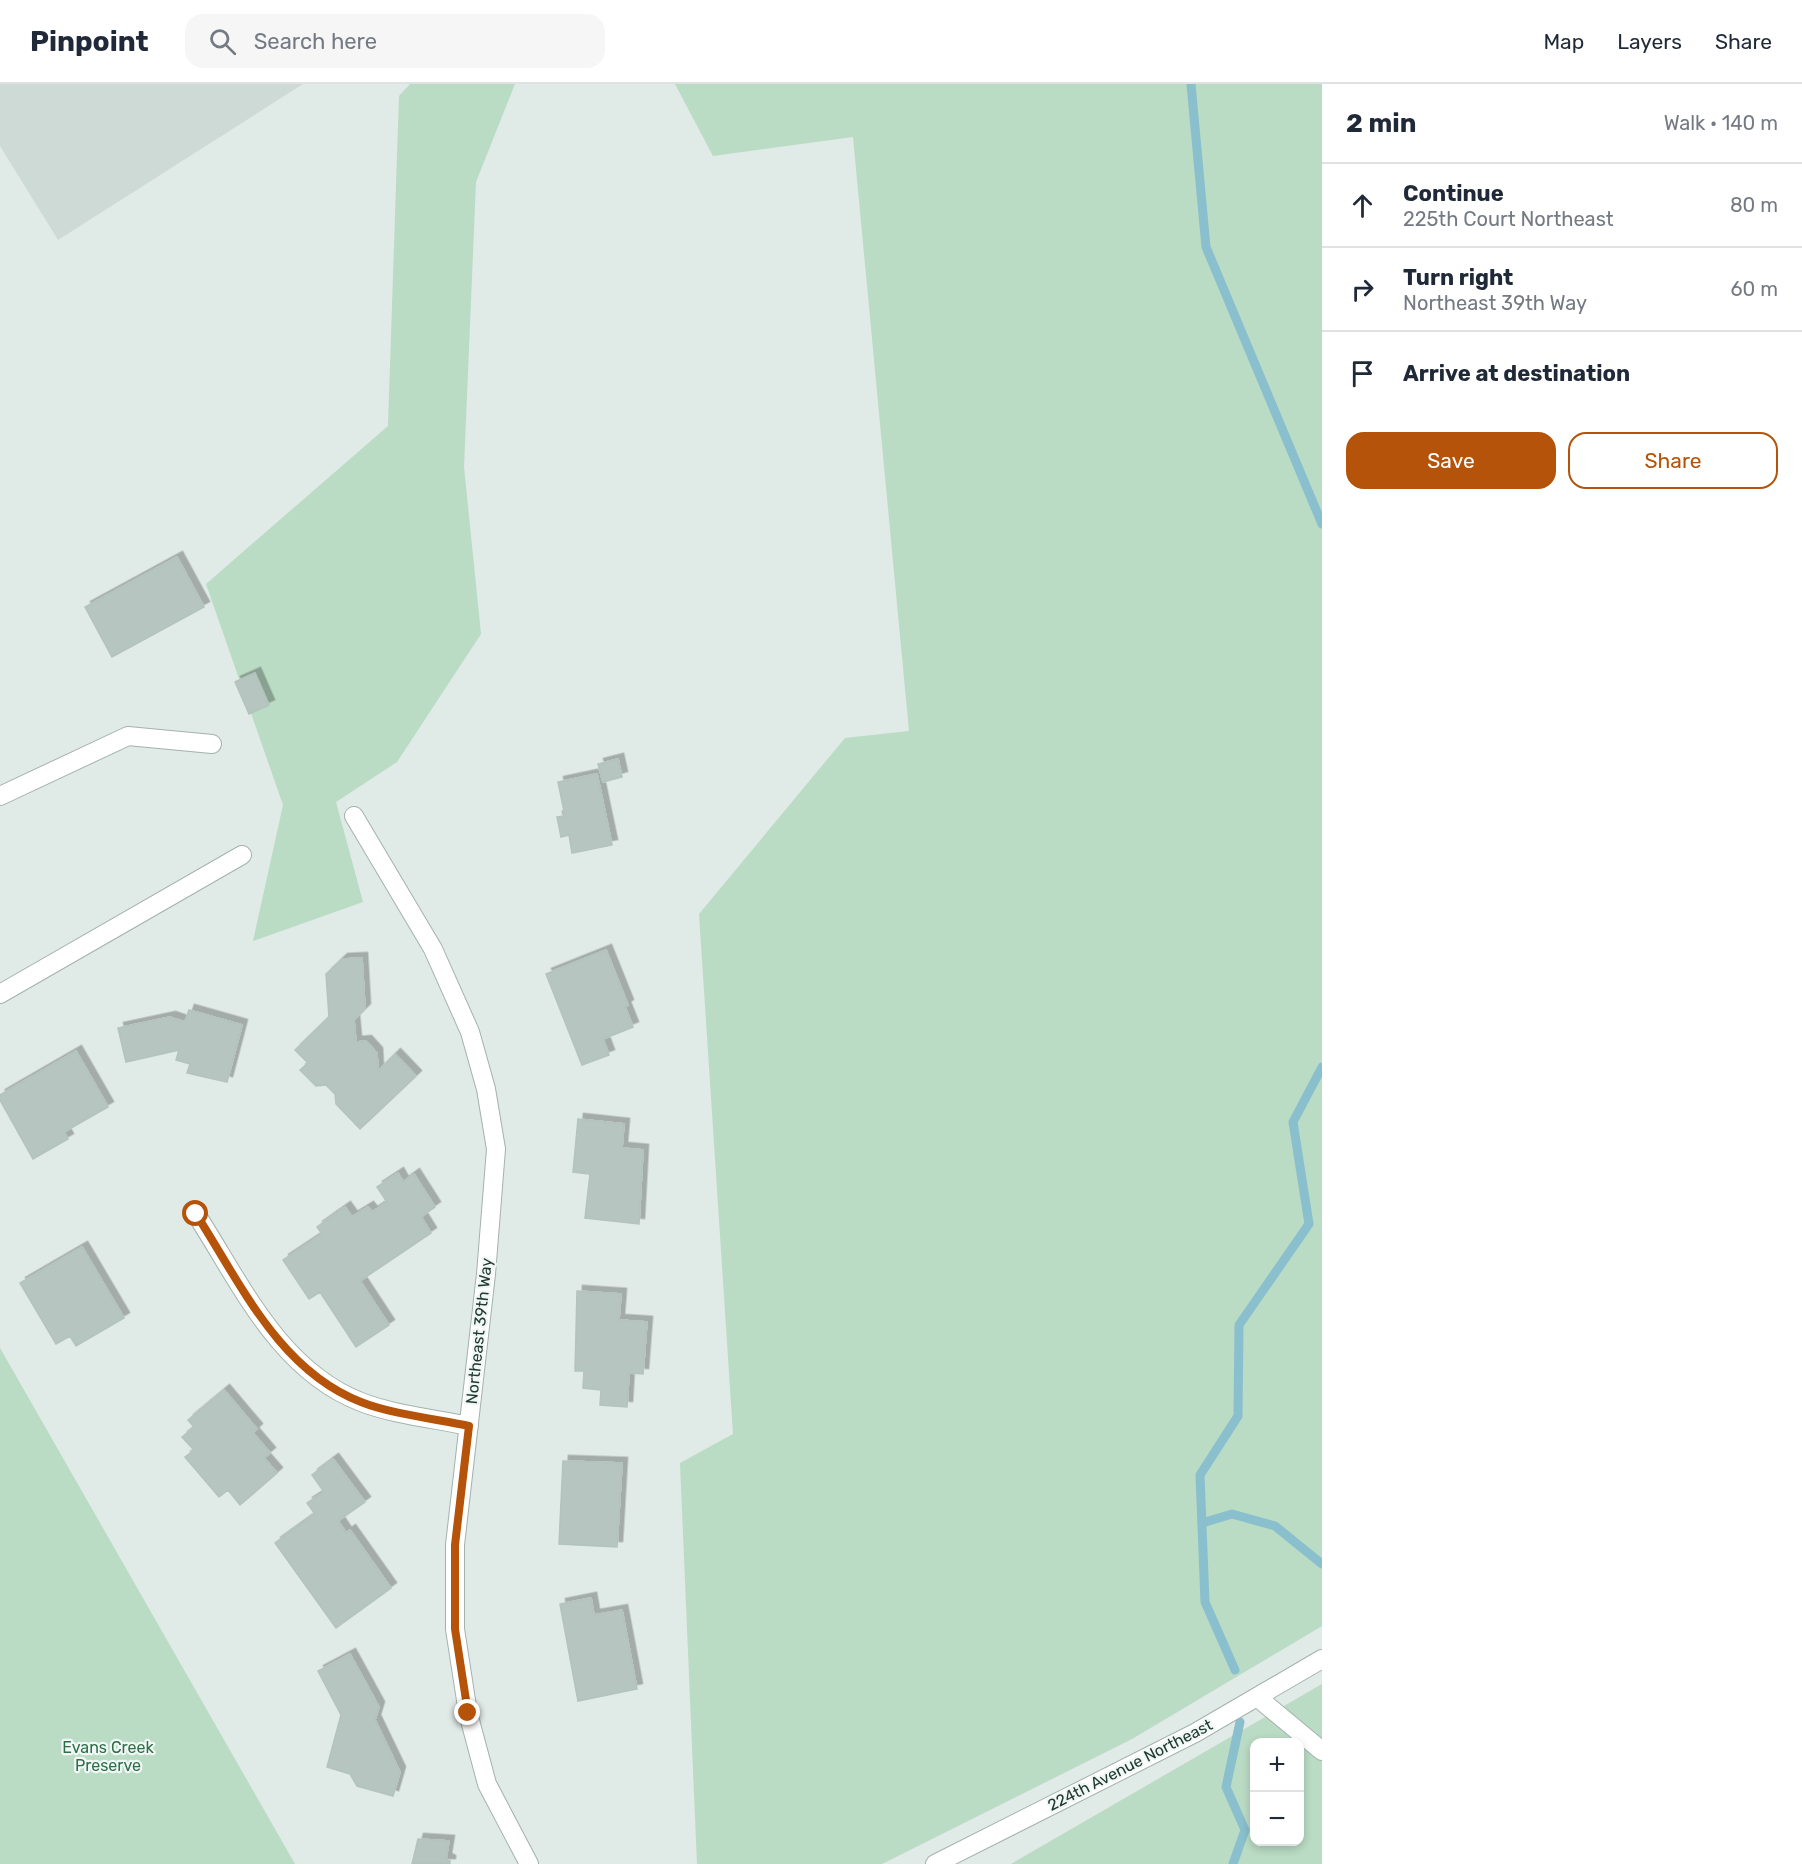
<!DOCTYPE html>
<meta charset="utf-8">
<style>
body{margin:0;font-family:Rubik,sans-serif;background:#f6f6f7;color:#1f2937}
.controls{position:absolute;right:18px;bottom:18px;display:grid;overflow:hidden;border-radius:12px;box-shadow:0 3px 9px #0003}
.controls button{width:54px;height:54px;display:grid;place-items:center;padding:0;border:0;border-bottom:2px solid #e0e1e3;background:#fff;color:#1f2937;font:30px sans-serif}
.stop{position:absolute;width:18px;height:18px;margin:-14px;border:4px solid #b45309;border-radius:50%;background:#fff}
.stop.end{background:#b45309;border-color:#fff;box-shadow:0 2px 6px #0008}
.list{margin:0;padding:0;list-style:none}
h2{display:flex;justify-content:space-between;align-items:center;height:78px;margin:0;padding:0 24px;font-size:26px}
h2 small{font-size:20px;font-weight:400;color:#747a83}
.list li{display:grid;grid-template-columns:39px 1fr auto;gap:18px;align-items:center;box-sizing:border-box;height:84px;padding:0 24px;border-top:2px solid #e0e1e3}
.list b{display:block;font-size:22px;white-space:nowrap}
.list p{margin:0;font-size:20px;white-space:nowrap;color:#747a83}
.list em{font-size:20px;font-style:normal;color:#747a83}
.actions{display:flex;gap:12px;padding:18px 24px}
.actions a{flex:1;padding:14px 0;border:2px solid #b45309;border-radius:18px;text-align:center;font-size:21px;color:#b45309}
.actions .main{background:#b45309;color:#fff}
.icon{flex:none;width:33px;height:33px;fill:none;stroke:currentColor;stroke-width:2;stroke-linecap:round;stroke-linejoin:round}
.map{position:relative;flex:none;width:1322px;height:1780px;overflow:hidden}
header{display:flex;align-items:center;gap:36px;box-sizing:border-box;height:84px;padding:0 30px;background:#fff;border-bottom:2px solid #e0e1e3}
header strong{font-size:28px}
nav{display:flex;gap:33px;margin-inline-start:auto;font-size:21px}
.search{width:420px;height:54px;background:#f6f6f7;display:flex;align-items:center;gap:15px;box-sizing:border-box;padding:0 21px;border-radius:18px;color:#747a83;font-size:22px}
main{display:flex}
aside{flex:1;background:#fff}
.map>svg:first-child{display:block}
.built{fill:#cedad5}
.green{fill:#badbc4;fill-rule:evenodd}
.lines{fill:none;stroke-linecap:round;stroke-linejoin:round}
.stream{stroke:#8abfcd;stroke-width:9}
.building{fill:#b6c5bf;stroke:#b3c3bd;stroke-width:1.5;filter:url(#shadow)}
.minor-casing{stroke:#a3b2ad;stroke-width:20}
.minor{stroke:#fff;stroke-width:18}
.route{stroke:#b45309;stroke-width:8}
.labels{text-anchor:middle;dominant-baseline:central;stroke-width:4.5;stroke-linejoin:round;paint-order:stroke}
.street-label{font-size:16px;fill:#223a34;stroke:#f0f7f4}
.park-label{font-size:16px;fill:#2e6f4a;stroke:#f0f7f4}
</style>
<header>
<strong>Pinpoint</strong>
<div class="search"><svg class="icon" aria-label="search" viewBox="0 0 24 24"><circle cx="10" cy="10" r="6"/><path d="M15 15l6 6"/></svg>Search here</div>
<nav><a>Map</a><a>Layers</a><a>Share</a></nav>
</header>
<main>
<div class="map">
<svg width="1322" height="1780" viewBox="0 0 1322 1780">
<defs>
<filter id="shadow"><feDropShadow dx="5.5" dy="-5.5" stdDeviation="0" flood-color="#0004"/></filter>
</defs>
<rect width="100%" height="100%" fill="#e0eae6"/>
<!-- built -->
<path class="built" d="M0,0H303L58,156L0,62Z"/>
<!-- green -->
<path class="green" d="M410,0H515L476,98L464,383L481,550L397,678L336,718L363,818L253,857L283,721L206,500L388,342L399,12Z
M675,0H1322V1542L1132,1655L882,1780H697L680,1379L733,1350L699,830L845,654L909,647L853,53L713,72Z
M0,1264L295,1780H0Z
M1322,1600V1780H1011ZM1254,1658H1300V1758H1254Z"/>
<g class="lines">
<!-- stream -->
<path class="stream" d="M1191,0L1206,163L1322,440
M1202,1439L1232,1430L1275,1442L1322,1480
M1235,1586L1205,1518L1200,1391L1238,1332L1239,1241L1309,1140L1293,1038L1322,983
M1233,1780L1245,1746L1226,1703L1240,1638"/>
</g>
<!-- building -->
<path class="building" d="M177,473L204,523L112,573L85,523Z
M255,589L269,621L249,630L235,598Z
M618,675L622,693L603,698L598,680Z
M597,690L612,761L572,769L569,751L561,753L557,733L565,732L558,698Z
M606,866L628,921L625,923L633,943L603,955L609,971L582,981L546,890Z
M362,874L365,925L354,936L356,958L366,957L377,969L378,987L395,970L416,992L360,1045L336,1020L335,1010L326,1001L316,1002L300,986L308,979L295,966L329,933L326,890L342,875Z
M189,926L242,941L227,998L187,989L190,980L176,976L179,966L126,978L118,944L170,933L185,938Z
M76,967L108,1023L64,1048L68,1055L33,1075L0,1016V1011Z
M578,1035L624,1040L622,1064L643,1066L639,1140L585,1134L590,1090L573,1088Z
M398,1089L403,1098L414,1090L435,1123L421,1133L431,1149L360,1197L389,1241L356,1263L320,1208L309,1215L283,1176L322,1150L317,1143L345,1123L352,1133L368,1123L372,1128L387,1118L377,1103Z
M82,1163L124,1234L76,1262L70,1252L56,1260L20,1199Z
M577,1207L621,1210L619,1236L647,1238L643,1290L629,1289L627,1323L600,1321L601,1306L583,1304L584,1287H575Z
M224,1306L257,1345L253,1349L270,1369L264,1374L277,1389L240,1421L228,1406L219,1413L185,1373L194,1366L182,1353L194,1343L188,1336Z
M333,1375L365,1418L338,1437L346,1449L350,1446L391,1504L336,1544L275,1459L315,1430L307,1419L324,1408L312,1391Z
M563,1377L622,1379L617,1463L559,1460Z
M591,1514L594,1531L622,1526L637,1605L578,1617L560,1520Z
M350,1570L379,1623L375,1636L400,1688L393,1712L357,1702L350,1690L327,1683L341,1631L318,1587Z
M418,1755L449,1757L446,1775L450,1777V1780H412Z"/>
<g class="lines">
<defs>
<path id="minor" d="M0,712L128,652L212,660
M354,732L433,865L470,948L486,1005L496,1065L486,1190L455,1461V1545L468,1629L487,1700L529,1780
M0,910L242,771
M196,1130C241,1200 279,1286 361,1318C391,1330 436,1335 469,1342
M1257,1613L1322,1667
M935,1780L1195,1649L1322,1575"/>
</defs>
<!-- minor casing -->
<use href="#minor" class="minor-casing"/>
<!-- minor -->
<use href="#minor" class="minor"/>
</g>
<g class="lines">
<!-- route -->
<path class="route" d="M196,1130C241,1200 279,1286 361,1318C391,1330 436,1335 469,1342L455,1461V1545L468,1629"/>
</g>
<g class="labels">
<!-- street labels -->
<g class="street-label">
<text transform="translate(479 1247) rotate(-84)">Northeast 39th Way</text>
<text transform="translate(1130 1681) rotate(-27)">224th Avenue Northeast</text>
</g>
<!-- park labels -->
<g class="park-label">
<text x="108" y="1663">Evans Creek<tspan x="108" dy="18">Preserve</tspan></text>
</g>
</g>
</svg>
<div class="controls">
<button>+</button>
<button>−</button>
</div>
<div class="stop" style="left:196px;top:1130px"></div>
<div class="stop end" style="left:468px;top:1629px"></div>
</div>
<aside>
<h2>2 min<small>Walk · 140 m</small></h2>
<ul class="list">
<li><svg class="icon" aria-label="ahead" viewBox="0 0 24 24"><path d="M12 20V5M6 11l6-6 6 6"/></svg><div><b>Continue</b><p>225th Court Northeast</p></div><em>80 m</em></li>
<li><svg class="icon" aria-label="right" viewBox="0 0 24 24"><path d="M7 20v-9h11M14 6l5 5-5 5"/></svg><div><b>Turn right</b><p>Northeast 39th Way</p></div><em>60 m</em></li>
<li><svg class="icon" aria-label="arrive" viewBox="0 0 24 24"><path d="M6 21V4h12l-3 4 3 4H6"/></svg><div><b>Arrive at destination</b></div></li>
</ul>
<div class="actions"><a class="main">Save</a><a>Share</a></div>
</aside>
</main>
